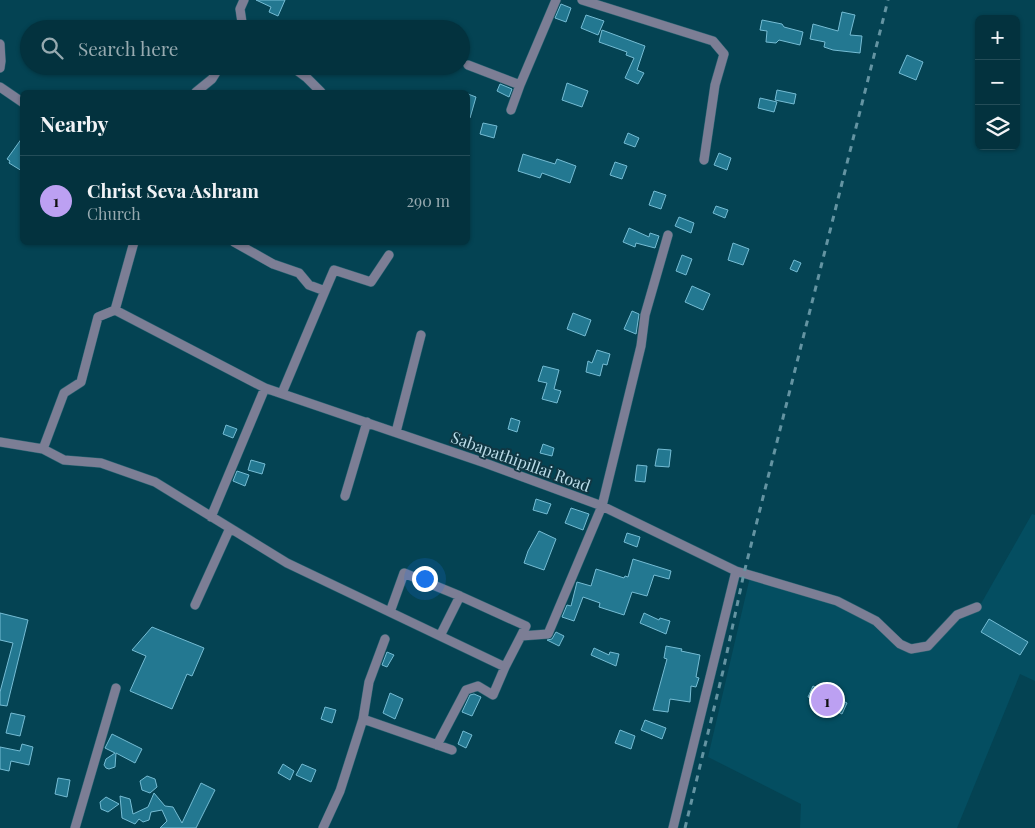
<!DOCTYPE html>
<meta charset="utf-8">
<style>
body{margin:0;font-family:"Playfair Display",serif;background:#0d3a45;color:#f1f3f6}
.controls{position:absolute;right:15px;top:15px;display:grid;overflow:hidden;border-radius:8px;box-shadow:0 1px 4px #0004}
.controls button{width:45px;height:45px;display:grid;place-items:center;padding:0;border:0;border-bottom:1px solid #244d58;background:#03323e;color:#f1f3f6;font:25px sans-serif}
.you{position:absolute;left:424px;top:578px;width:18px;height:18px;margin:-12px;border:4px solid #fff;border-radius:50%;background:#1a73e8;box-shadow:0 0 0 8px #1a73e833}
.badge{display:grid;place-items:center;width:32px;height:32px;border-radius:50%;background:#bca0f2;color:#111;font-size:16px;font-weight:700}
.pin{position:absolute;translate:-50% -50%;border:2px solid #fff;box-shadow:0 1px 5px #0006}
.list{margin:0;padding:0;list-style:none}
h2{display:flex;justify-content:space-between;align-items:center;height:65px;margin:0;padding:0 20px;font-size:21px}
h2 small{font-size:16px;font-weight:400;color:#97aab0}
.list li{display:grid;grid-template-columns:32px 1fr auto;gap:15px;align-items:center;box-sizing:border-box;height:90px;padding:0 20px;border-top:1px solid #244d58}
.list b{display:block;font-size:19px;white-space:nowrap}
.list p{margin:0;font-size:16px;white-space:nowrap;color:#97aab0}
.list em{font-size:16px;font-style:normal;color:#97aab0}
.icon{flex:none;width:28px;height:28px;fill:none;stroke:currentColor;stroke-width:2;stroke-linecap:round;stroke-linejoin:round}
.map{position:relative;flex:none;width:1035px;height:828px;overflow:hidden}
.search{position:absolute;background:#03323e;box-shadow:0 1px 4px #0004;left:20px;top:20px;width:450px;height:55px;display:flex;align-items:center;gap:12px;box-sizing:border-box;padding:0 18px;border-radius:28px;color:#97aab0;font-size:19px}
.panel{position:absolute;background:#03323e;box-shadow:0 1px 4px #0004;left:20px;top:90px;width:450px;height:155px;border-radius:8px}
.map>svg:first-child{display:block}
.built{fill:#044e61}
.building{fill:#237891;stroke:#75bcd4}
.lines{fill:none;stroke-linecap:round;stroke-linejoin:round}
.street-casing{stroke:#296271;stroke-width:10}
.street{stroke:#7c7e95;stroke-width:9}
.rail{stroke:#6494a2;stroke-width:3;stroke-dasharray:6 6;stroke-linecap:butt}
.labels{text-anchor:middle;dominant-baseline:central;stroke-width:4;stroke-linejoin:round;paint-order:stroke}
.street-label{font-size:16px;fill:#bbdde9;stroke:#103743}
</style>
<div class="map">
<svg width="1035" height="828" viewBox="0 0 1035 828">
<rect width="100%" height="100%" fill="#044353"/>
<!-- built -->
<path class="built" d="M1032,514L1035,515V681L1020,674L957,828H800L801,804L708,757L750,577L836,603L875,623L899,646L929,648L959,617L978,609Z"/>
<!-- building -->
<path class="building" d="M256,0H285L278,16L269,12L271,7Z
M561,4L571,8L566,22L555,18Z
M842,12L855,15L850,35L862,36L860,53L833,50L824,47L825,42L810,39L813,24L838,31Z
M586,15L604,21L598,35L581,28Z
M762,20L782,24L784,27L803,32L800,45L779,40L776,43L766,42L767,31L760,30Z
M602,30L645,46L637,70L644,73L638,84L625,78L634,58L626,55L627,52L599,42Z
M907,55L923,62L916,80L899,73Z
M567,83L588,91L582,107L562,100Z
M500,84L512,89L509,97L497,91Z
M777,90L796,94L794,104L775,100Z
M468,94L476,97L470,118L468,117Z
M760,98L777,102L774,112L758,108Z
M483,123L497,126L494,138L480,134Z
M628,133L639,138L635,147L624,143Z
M22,138V171L9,163L10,161L7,159Z
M719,153L731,158L727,170L714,165Z
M523,154L555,164L557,159L576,166L570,183L542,173L540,178L518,171Z
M615,162L627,166L622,179L610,175Z
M654,191L666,195L661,209L649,205Z
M716,206L728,210L725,218L713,213Z
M679,217L694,223L691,233L675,226Z
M629,228L649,237L650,233L659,236L655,248L636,243L635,247L623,242Z
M733,243L749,249L743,265L728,260Z
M682,255L692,259L686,275L676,271Z
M794,260L801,263L797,272L790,269Z
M692,286L710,294L703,310L685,302Z
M632,311L639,314L636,334L624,329Z
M573,313L591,320L585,336L567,329Z
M597,350L610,354L607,365L603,364L600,376L586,372L588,361L592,363Z
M543,366L559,370L554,389L561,391L557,403L542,399L547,383L538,381Z
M511,418L520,421L517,432L508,429Z
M226,425L237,429L233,438L223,434Z
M543,444L554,448L552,456L540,453Z
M658,449L671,450L669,467L655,466Z
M251,460L265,464L262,474L248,470Z
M637,465L647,466L645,482L635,481Z
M237,471L249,475L245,486L233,481Z
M536,499L551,504L547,514L533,510Z
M571,508L589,514L583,530L565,523Z
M539,531L556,539L544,570L524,563L528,551Z
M627,533L640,537L637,547L624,542Z
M633,559L671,571L669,579L654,575L647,596L632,592L624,615L599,607L600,603L583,597L574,621L562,617L567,605L571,606L577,582L591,586L596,569L624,578L625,576L628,577Z
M0,613L28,620L7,706L0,705V692L13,643L0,640Z
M644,613L659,620L660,618L670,621L666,634L640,623Z
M989,619L1028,642L1020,655L981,632Z
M152,627L204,648L192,676L187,674L172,709L130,691L146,656L132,650Z
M556,632L564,636L559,646L547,640L552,639Z
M666,646L682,649L681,651L700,655L696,677L699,678L696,687L691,686L690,702L670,699L668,712L653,710L667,659L664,658Z
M594,648L609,655L610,652L619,654L616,666L591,655Z
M387,652L394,655L387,667L382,665Z
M813,686L847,703L842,714L808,697Z
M390,693L403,699L395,719L383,713Z
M474,694L481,697L472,716L462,712L470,695Z
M325,707L336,710L332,723L321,719Z
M11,713L25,716L20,736L6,733Z
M645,720L666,728L662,739L641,730Z
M620,730L635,736L631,749L615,743Z
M463,731L472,735L466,748L458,744Z
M112,734L142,749L135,763L116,753L115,767L109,769L106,768L104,765L106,759L115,753L105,748Z
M22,744L33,747L29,765L11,761L9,771L0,769V747L20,751Z
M283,764L294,771L290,780L278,773Z
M302,764L316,770L311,782L296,775Z
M147,776L155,779L157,787L150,793L142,790L140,781Z
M58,778L70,780L67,797L55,794Z
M201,783L215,790L196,828H160L167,821L162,810L151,812L149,820L143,822L139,819L135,824L122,818L120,796L130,799L133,814L148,807L154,793L165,806L173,807L182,823Z
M106,797L119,804L108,812L101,809L100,802Z"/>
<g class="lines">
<defs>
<path id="street" d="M582,0L713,41L724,54L715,85L704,160
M243,29L240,9L244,0
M0,44L1,61L0,68
M468,65L520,85L556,0
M291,66L307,78L321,92
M0,87L22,102
M196,92L212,79L220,66
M511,110L520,85
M134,242L115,310L265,388L485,463L602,506L736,571L673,828
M234,242L273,264L299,273L309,285L325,291L282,393
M325,291L334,270L371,282L389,255
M396,432L421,335
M0,442L43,449L64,460L101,463L155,482L287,563L505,667L521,636L548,634L602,506L641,346L645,315L668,235
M43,449L64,393L81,382L98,317L115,310
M345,496L367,422
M211,517L265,388
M736,571L837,601L876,621L900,644L911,649L928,646L957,615L977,607
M195,605L230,528
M390,612L404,573L460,596
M440,636L460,596L526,626L521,636
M363,719L452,750
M437,745L466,690L478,686L493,695L505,667
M75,828L116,688
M323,828L340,791L363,719L369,682L385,639"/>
</defs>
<!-- street casing -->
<use href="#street" class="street-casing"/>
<!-- street -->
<use href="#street" class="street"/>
<!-- rail -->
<path class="rail" d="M685,828L723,671L744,573L888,0"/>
</g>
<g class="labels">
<!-- street labels -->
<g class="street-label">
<text transform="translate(521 461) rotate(20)">Sabapathipillai Road</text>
</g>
</g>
</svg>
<div class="controls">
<button>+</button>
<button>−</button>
<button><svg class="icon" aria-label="layers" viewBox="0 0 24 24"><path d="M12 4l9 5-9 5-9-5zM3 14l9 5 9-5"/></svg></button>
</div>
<div class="you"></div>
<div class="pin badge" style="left:827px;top:700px">1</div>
<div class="search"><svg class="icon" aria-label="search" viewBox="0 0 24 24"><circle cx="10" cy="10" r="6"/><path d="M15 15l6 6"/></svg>Search here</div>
<section class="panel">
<h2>Nearby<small></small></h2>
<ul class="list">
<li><span class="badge">1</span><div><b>Christ Seva Ashram</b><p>Church</p></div><em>290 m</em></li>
</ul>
</section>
</div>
